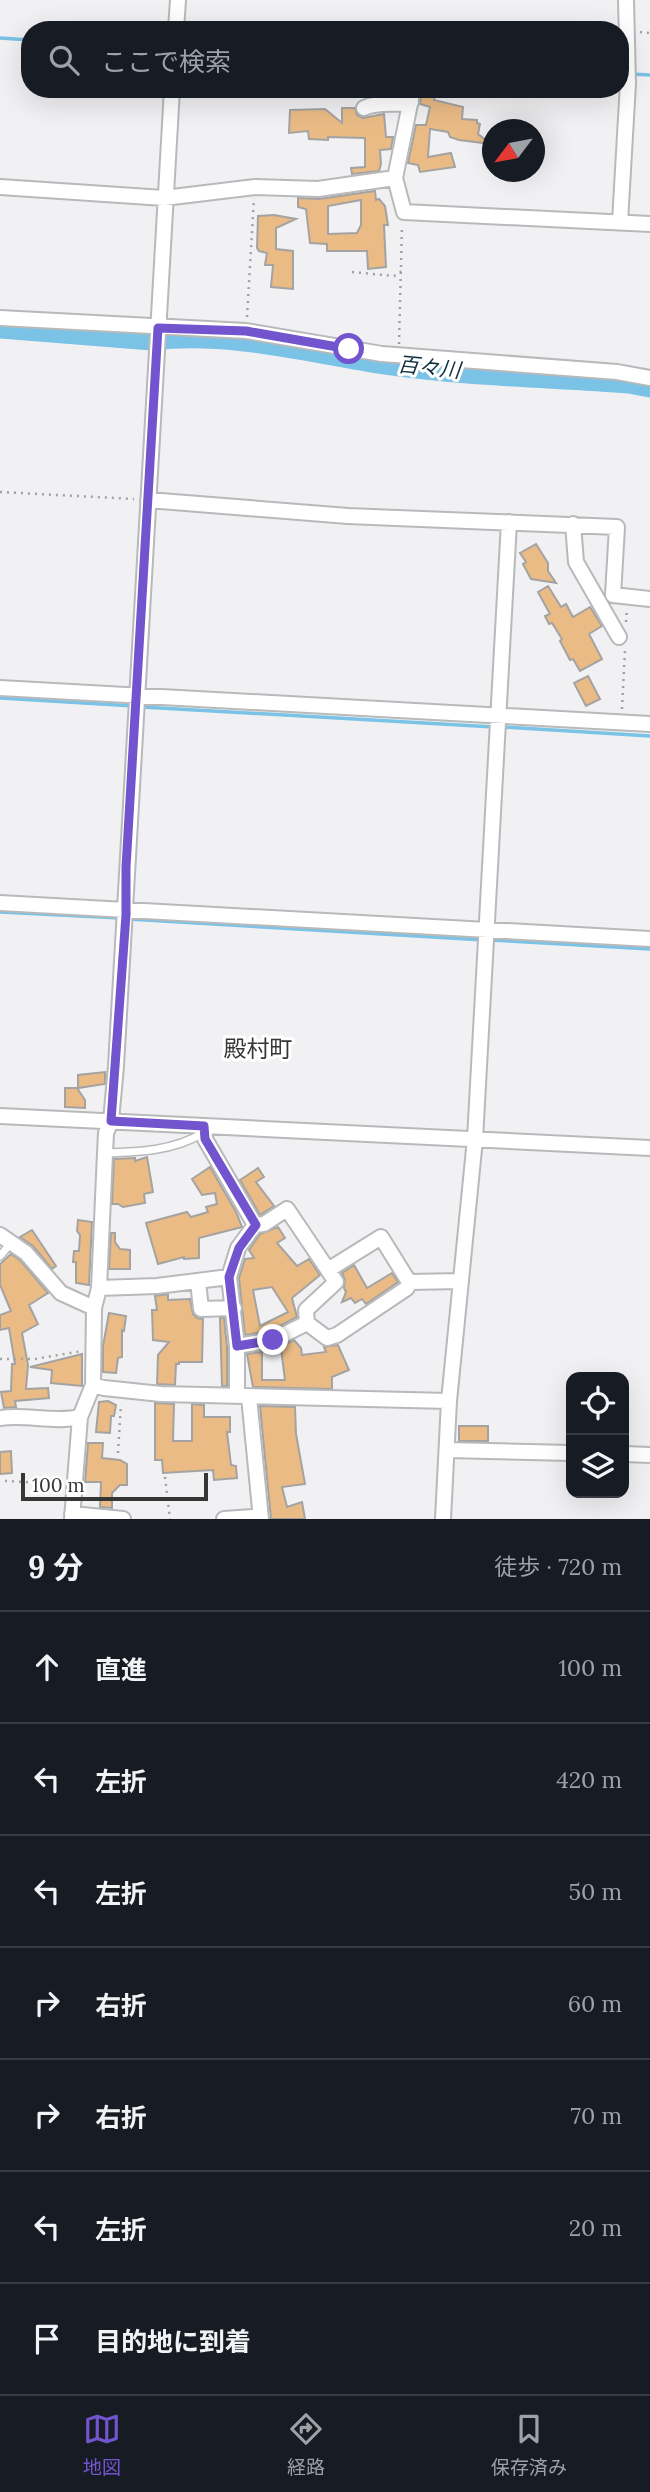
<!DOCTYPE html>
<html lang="ja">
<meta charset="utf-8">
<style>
body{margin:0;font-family:Lora,"Noto Sans JP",serif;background:#20242c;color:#f1f3f6}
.controls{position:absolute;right:21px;bottom:21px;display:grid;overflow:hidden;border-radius:14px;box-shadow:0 7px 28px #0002}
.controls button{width:63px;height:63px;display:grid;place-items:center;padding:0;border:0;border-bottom:2px solid #363941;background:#171b24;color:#f1f3f6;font:35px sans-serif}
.compass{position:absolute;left:482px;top:119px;width:63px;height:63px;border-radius:50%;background:#171b24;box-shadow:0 7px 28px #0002;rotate:238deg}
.scale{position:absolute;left:21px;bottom:18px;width:187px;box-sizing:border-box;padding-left:7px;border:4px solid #363637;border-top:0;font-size:19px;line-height:24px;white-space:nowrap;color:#363637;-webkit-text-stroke:5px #fff;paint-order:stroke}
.stop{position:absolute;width:21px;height:21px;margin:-16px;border:5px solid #7254ce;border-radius:50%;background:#fff}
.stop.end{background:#7254ce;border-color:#fff;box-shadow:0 2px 7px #0008}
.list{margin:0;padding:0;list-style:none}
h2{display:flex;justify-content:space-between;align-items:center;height:91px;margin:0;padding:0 28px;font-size:30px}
h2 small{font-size:23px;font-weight:400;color:#9ea1a6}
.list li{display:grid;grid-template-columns:46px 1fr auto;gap:21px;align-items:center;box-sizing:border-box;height:112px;padding:0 28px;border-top:2px solid #363941}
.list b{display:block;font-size:26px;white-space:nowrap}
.list em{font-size:23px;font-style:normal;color:#9ea1a6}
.icon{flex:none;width:38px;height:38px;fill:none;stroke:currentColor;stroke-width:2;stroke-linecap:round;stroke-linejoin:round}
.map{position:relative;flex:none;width:650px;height:1519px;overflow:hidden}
.search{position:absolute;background:#171b24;box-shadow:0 7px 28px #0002;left:21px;right:21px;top:21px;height:77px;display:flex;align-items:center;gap:18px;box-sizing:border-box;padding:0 24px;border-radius:28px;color:#9ea1a6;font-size:26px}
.sheet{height:875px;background:#171b24}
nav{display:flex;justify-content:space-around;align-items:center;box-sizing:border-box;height:98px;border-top:2px solid #363941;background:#171b24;font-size:19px;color:#9ea1a6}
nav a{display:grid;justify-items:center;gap:4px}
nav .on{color:#7254ce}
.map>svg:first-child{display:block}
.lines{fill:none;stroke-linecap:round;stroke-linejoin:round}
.stream{stroke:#7ac2e6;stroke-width:3.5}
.river{stroke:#7ac2e6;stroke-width:23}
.building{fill:#eabb85;stroke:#a4a3a2;stroke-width:2;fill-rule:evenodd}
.service-casing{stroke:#b8b9ba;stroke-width:10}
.minor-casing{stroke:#b8b9ba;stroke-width:18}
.path{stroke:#a1a1a2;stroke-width:2.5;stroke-dasharray:2 5;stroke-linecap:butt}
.service{stroke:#fff;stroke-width:7}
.minor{stroke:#fff;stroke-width:14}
.route{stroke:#7254ce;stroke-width:9}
.labels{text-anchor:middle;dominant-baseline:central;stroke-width:6;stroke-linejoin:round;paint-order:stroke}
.water-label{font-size:21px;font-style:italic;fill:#0e303f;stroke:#fff}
.quarter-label{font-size:23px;fill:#363637;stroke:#fff}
</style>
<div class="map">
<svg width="650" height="1519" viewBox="0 0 650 1519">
<rect width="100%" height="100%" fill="#f1f1f3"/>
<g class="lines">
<!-- stream -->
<path class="stream" d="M0,38L30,40
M631,74L650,75
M0,698L134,706
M142,707L494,727
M502,727L650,736
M0,912L120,918
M128,919L484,940
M491,940L650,949"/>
<!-- river -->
<path class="river" d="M0,327L152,339C231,330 307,351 384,363C465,375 548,376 629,382L650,386"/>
</g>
<!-- building -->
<path class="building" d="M422,89H435L434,100L463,107L462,119L477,120V123L480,124L478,134L491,144L459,140L450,137L448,132L430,129L428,157L451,153L455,167L420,172L418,165L408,163L416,125H426L430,107L420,104Z
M342,108H355L357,115L363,118L384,114L386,137H393L391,149L380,150L381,164L379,171L352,174L351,168L365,167V138L328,137V140L309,139L308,131L289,133L290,110L325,109L342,123Z
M375,191L376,200L379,199L385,206L388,225H384L386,267L368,269L367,251H327V244L310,243L306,209L298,207V198L319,199ZM361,200V225L357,233L328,234V206Z
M274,215L296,219L276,228V249L293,251V289L271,287L273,265H265L267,253L259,251L257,248L258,216Z
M536,544L548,563V571L556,583L531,579L523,564L526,562L520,553Z
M548,586L561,607L566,604L573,617L590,607L602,626L589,634L602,659L580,671L573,659L570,660L560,641L562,639L552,623L549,624L545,616L550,614L538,592Z
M588,676L600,699L586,706L574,683Z
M105,1072V1084L78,1088V1075Z
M65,1088H77L85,1100V1108L65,1107Z
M147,1157L153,1192L144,1194L145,1203L123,1207L118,1204H112L114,1159L135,1158V1161Z
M210,1167L236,1212L242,1227L199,1238V1258L184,1259V1257L158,1264L146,1223L187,1212L191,1217L208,1212L206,1207L217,1204L215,1193L202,1195L192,1179Z
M258,1168L264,1177L256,1182L274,1206L260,1215L240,1180Z
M78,1220L92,1222L89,1285L76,1283V1262H73L74,1251H79L80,1235L77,1231Z
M278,1227L285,1238L277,1243L297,1266L309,1259L320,1275L292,1298L297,1317L270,1331L245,1335L239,1278L245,1259L254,1258L249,1250L260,1234ZM272,1287L288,1312L260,1326L253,1290Z
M32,1230L56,1266L52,1269L33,1246L20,1237Z
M111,1233H115V1242L120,1249L130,1250V1269H109Z
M11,1254L20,1260L48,1293L29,1305L38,1324L22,1333L28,1365L26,1389L48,1388L49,1398L15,1401L16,1407L4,1408L1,1392L11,1391L12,1364H15L9,1328L0,1330V1315L11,1311L0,1285V1264Z
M354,1265L367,1288L392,1273L398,1282L366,1304L362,1299L355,1303L351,1298L342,1302L346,1292L344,1288L345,1280L342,1273Z
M168,1294V1300L190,1299L193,1314L197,1318L203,1319L202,1362H179V1364H176L175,1385L157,1384L158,1355L169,1342L153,1340L152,1310H157L155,1296Z
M109,1313L126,1316L124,1331L122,1330V1357L118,1358L116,1373L103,1372V1346Z
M220,1318H224L227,1347V1386H222Z
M294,1340L301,1348L302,1355L326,1352L324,1347L338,1345L349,1370L332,1377V1389L253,1387L247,1354L262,1352V1380H285L281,1349L284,1345Z
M82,1354V1386L51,1383L52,1370L30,1367Z
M108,1401L116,1405L114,1416H111L110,1433L96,1432L99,1402Z
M155,1403L174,1404L173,1441H192V1404L204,1405V1417H230V1432H227L231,1465L236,1466L237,1478L214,1480L213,1470L163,1473L162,1460H155Z
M260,1406L295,1407L296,1434L305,1484L282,1487L287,1507L302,1502L305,1519H271Z
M459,1426H488V1441H459Z
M88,1443H103L102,1458L120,1460L127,1464V1485H120L112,1493V1508L100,1507L101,1482H85Z
M11,1451L12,1473L0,1474V1452Z"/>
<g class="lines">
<defs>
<path id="service" d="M105,1153C139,1152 173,1151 203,1133
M0,1256L11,1243"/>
<path id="minor" d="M176,30L178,0
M413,89L395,178L404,212L650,224
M364,108C378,101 396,106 411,102
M0,187L164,198L255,187L318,189L395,178
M620,222L628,83L626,0
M0,318L246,331L382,354L617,372L650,378
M148,500L348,516L617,527L613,595L650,599
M573,524L576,562L619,637
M0,688L650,724
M0,903L650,939
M0,1116L650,1148
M204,1126L205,1139L255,1225L238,1248L229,1277L237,1346V1395
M255,1225L264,1224L287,1209L328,1270L381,1237L409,1282L461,1281
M0,1235L26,1253L61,1293L94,1308
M198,1281L201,1309L234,1308
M99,1288L157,1286L229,1277
M307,1323L306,1310L336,1282L328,1270
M237,1346L273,1340L307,1323L327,1338L337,1335L407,1288L409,1282
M93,1385L104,1388L161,1394L449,1401
M249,1397L261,1519
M0,1418C26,1414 54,1423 80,1417
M447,1450L571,1453
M624,1454L650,1455
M72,1514L123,1519
M72,1519L80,1417L93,1385L94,1308L99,1288L105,1153L106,1133L111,1121L116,1066L172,89
M224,1519L253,1517L256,1519
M443,1519L449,1401L475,1139L509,522"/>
</defs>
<!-- service casing -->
<use href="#service" class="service-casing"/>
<!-- minor casing -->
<use href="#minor" class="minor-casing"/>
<!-- path -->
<path class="path" d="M640,32L650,33
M352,272L394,276L402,271
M247,317L254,198
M399,344L402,225
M0,492L134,499
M626,622L627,608
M622,709L625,650
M0,1359H35L82,1351
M118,1453L121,1404
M165,1477L170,1519
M5,1481L63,1484"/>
<!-- service -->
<use href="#service" class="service"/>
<!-- minor -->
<use href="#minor" class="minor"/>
</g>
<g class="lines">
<!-- route -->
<path class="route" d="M273,1340L237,1346L229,1277L239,1248L256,1225L205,1139L204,1126L111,1121L126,915V867L158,328L246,331L349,349"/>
</g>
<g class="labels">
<!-- water labels -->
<g class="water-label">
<text transform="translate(429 367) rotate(6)">百々川</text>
</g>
<!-- quarter labels -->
<g class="quarter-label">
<text x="258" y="1048">殿村町</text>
</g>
</g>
</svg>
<div class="controls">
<button><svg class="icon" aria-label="locate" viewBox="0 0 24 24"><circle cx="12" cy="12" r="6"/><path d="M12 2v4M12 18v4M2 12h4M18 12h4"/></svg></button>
<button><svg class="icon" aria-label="layers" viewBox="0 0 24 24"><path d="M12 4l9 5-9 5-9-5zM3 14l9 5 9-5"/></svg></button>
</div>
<svg class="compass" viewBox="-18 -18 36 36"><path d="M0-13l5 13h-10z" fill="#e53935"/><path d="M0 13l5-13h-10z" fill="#9ea1a6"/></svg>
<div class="scale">100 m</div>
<div class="stop" style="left:349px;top:349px"></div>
<div class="stop end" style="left:273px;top:1340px"></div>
<div class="search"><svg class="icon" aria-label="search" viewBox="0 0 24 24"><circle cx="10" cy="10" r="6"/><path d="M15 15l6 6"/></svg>ここで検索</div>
</div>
<section class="sheet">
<h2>9 分<small>徒歩 · 720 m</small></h2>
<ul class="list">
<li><svg class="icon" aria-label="ahead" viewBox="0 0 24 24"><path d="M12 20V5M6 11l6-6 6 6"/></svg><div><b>直進</b></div><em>100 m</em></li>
<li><svg class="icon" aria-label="left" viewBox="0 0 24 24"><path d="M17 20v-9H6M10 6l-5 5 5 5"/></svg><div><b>左折</b></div><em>420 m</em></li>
<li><svg class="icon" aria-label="left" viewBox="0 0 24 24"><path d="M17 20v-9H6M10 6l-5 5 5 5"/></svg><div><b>左折</b></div><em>50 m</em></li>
<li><svg class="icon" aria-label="right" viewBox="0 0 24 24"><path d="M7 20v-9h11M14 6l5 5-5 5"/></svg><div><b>右折</b></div><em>60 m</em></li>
<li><svg class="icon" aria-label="right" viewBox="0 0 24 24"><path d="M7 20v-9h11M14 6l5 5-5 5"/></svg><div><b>右折</b></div><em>70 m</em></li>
<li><svg class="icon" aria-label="left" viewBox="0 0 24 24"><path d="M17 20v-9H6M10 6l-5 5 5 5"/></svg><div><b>左折</b></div><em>20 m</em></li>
<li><svg class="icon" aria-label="arrive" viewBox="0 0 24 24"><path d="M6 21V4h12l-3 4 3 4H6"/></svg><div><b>目的地に到着</b></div></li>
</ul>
</section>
<nav>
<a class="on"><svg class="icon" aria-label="map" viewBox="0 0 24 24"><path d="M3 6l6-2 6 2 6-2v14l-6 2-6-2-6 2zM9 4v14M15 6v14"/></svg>地図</a>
<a><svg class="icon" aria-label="directions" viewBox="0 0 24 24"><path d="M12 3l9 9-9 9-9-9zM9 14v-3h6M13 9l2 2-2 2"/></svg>経路</a>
<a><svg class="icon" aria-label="saved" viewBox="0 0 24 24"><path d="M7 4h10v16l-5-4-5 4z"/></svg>保存済み</a>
</nav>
